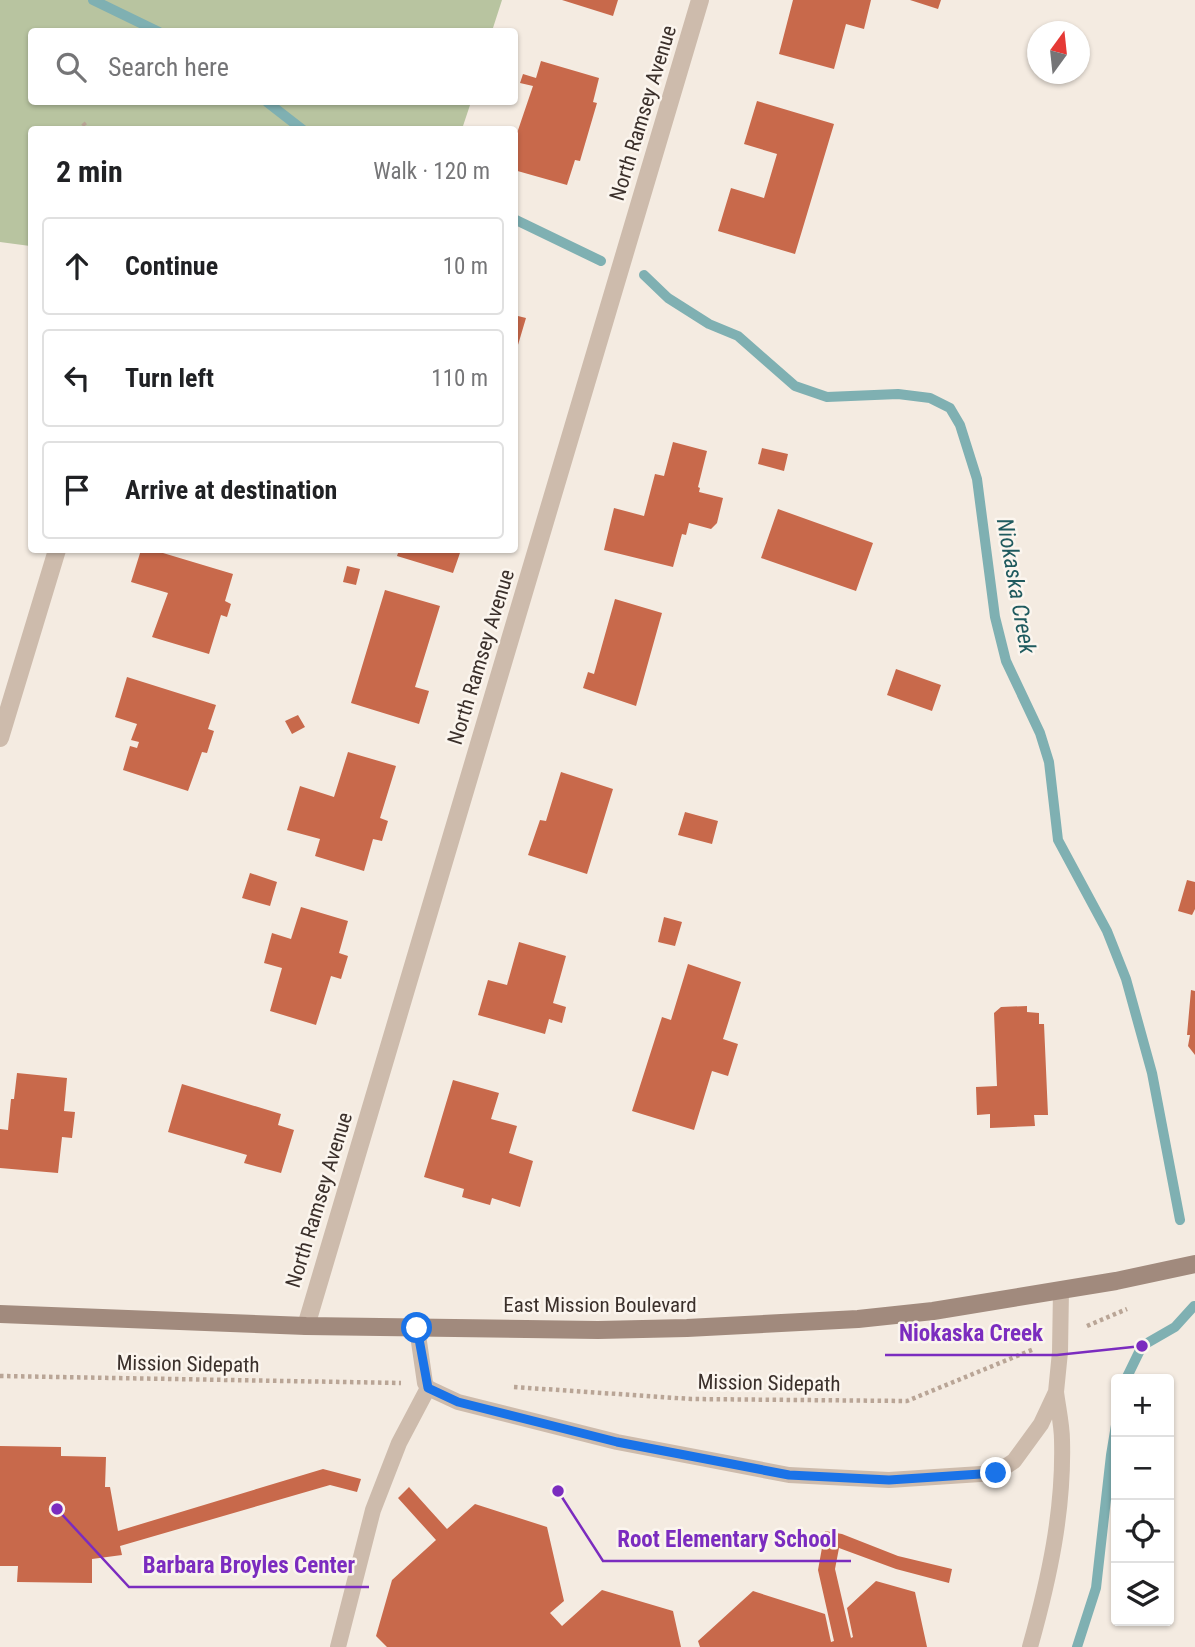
<!DOCTYPE html>
<meta charset="utf-8">
<style>
body{margin:0;font-family:"Roboto Condensed",sans-serif;background:#f6f6f6;color:#202124}
.controls{position:absolute;right:21px;bottom:21px;display:grid;overflow:hidden;border-radius:7px;box-shadow:0 2px 5px #0004}
.controls button{width:63px;height:63px;display:grid;place-items:center;padding:0;border:0;border-bottom:2px solid #e0e0e0;background:#fff;color:#202124;font:35px sans-serif}
.compass{position:absolute;left:1027px;top:21px;width:63px;height:63px;border-radius:50%;background:#fff;box-shadow:0 2px 5px #0004;rotate:15deg}
.stop{position:absolute;width:21px;height:21px;margin:-16px;border:5px solid #1a73e8;border-radius:50%;background:#fff}
.stop.end{background:#1a73e8;border-color:#fff;box-shadow:0 2px 7px #0008}
.list{margin:0;padding:0;list-style:none}
h2{display:flex;justify-content:space-between;align-items:center;height:91px;margin:0;padding:0 28px;font-size:30px}
h2 small{font-size:23px;font-weight:400;color:#757577}
.list li{display:grid;grid-template-columns:46px 1fr auto;gap:21px;align-items:center;box-sizing:border-box;height:98px;margin:0 14px 14px;padding:0 14px;border:2px solid #e0e0e0;border-radius:7px}
.list b{display:block;font-size:26px;white-space:nowrap}
.list em{font-size:23px;font-style:normal;color:#757577}
.icon{flex:none;width:38px;height:38px;fill:none;stroke:currentColor;stroke-width:2;stroke-linecap:round;stroke-linejoin:round}
.map{position:relative;flex:none;width:1195px;height:1647px;overflow:hidden}
.search{position:absolute;background:#fff;box-shadow:0 2px 5px #0004;left:28px;top:28px;width:490px;height:77px;display:flex;align-items:center;gap:18px;box-sizing:border-box;padding:0 24px;border-radius:7px;color:#757577;font-size:26px}
.panel{position:absolute;background:#fff;box-shadow:0 2px 5px #0004;left:28px;top:126px;width:490px;height:427px;border-radius:7px}
.map>svg:first-child{display:block}
.green{fill:#b8c4a0}
.lines{fill:none;stroke-linecap:round;stroke-linejoin:round}
.stream{stroke:#7fb0b2;stroke-width:10}
.building{fill:#c8694b}
.path{stroke:#b9a596;stroke-width:4.5;stroke-dasharray:3.5 3.5;stroke-linecap:butt}
.lane{stroke:#cdbbac;stroke-width:16}
.street{stroke:#cdbbac;stroke-width:18}
.secondary{stroke:#a18a7d;stroke-width:18}
.route{stroke:#1a73e8;stroke-width:9}
.labels{text-anchor:middle;dominant-baseline:central;stroke-width:5;stroke-linejoin:round;paint-order:stroke}
.street-label{font-size:21px;fill:#3b302b;stroke:#fbf5ee}
.water-label{font-size:23px;font-style:italic;fill:#1f5a5e;stroke:#fbf5ee}
.leader{fill:none;stroke:#7b2cbf;stroke-width:2.5}
.callout-dot{fill:#7b2cbf;stroke:#fbf5ee;stroke-width:2.5}
.callout-label{font-size:23px;text-anchor:middle;font-weight:bold;fill:#7b2cbf;stroke:#fbf5ee;stroke-width:5;stroke-linejoin:round;paint-order:stroke}
</style>
<div class="map">
<svg width="1195" height="1647" viewBox="0 0 1195 1647">
<rect width="100%" height="100%" fill="#f4ebe1"/>
<!-- green -->
<path class="green" d="M0,0H502L492,31L32,32V102H471L462,129L32,130L31,252L30,246L0,242Z"/>
<g class="lines">
<!-- stream -->
<path class="stream" d="M93,0L159,32
M267,102L303,130
M514,219L601,261
M644,275L668,298L709,324L738,336L795,386L827,397L898,394L930,398L950,408L960,425L977,479L995,617L1006,661L1040,733L1049,762L1058,840L1107,931L1126,979L1152,1073L1180,1220
M1126,1379L1142,1346L1175,1327L1194,1306
M1077,1647L1096,1588L1111,1455L1116,1425"/>
</g>
<!-- building -->
<path class="building" d="M562,0H618L613,16Z
M793,0H871L864,29L846,24L834,69L779,54Z
M910,0H941L938,9Z
M541,61L599,78L593,102L597,103L580,161L575,160L567,185L514,170V142L533,86L520,83L523,74L536,78Z
M757,101L834,124L795,254L718,231L731,188L764,198L777,154L744,144Z
M514,315L526,318L515,355H514Z
M673,442L707,451L698,487L700,488L699,492L723,498L717,523L711,529L689,523L686,535L682,534L673,567L604,550L614,508L644,516L655,474L664,476Z
M762,448L788,454L784,471L758,464Z
M778,509L873,543L856,591L761,558Z
M141,550H153L233,574L225,601L231,604L227,617L221,615L209,654L152,637L168,593L131,582Z
M399,550H461L453,573L397,556Z
M347,566L360,569L356,585L343,582Z
M385,590L440,606L415,687L429,691L419,724L351,703Z
M615,599L662,613L636,706L583,688L588,672L594,674Z
M896,669L941,685L932,711L887,695Z
M127,677L216,705L208,729L214,731L207,753L202,752L188,791L123,770L130,746L137,748L139,742L131,740L137,724L115,717Z
M298,715L305,727L292,734L285,721Z
M348,752L396,766L380,818L388,821L382,841L373,839L364,871L315,856L320,839L287,830L300,786L334,797Z
M561,772L613,789L587,874L528,855L540,820L546,821Z
M685,812L718,821L712,844L678,835Z
M250,873L277,882L270,906L242,898Z
M1187,880L1195,882V909L1192,915L1178,911Z
M301,907L348,921L339,953L348,956L341,979L331,976L316,1025L270,1011L282,968L264,963L272,933L291,939Z
M664,917L682,922L675,946L658,942Z
M519,942L566,956L553,1003L566,1007L562,1023L549,1019L545,1034L478,1015L488,980L507,985Z
M688,964L741,982L723,1039L738,1044L728,1076L712,1071L694,1130L632,1111L662,1017L671,1020Z
M1191,990L1195,991V1055L1188,1046L1190,1035H1187Z
M1027,1006V1012L1039,1013V1024H1044L1048,1115H1034L1035,1126L990,1128V1114L977,1115L976,1087L997,1086L994,1013L1001,1007Z
M17,1073L67,1078L64,1111L75,1112L72,1138L62,1137L58,1173L0,1168V1129L8,1130L11,1099H14Z
M453,1080L499,1093L491,1119L517,1126L509,1153L533,1161L520,1207L492,1198L490,1205L462,1197L464,1189L424,1177Z
M182,1084L281,1114L278,1125L294,1130L281,1173L244,1163L247,1155L168,1132Z
M0,1446L61,1447V1456L106,1457L105,1487H110L118,1531L323,1469L361,1479L357,1492L330,1485L120,1546L122,1555L92,1559V1583L17,1582L18,1566H0Z
M409,1487L447,1529L475,1504L547,1527L564,1601L550,1613L562,1626L602,1590L673,1611L681,1647H387L376,1636L392,1580L436,1540L398,1498Z
M825,1531L842,1534L898,1556L952,1569L949,1583L896,1569L839,1548L835,1569L851,1638L853,1637L847,1608L876,1581L915,1592L927,1647H700L698,1641L753,1591L825,1614L831,1642L834,1641L818,1570Z"/>
<g class="lines">
<!-- path -->
<path class="path" d="M83,123L89,130
M1087,1326L1127,1309
M0,1376L401,1383
M514,1387L691,1399L907,1401L1034,1349"/>
<!-- lane -->
<path class="lane" d="M417,1328L425,1383L428,1388L458,1402L617,1442L789,1475L889,1480L996,1473L1014,1461L1041,1424L1056,1392L1060,1352L1061,1290
M338,1647L373,1510L399,1443L428,1388
M1030,1647C1049,1579 1064,1511 1062,1440C1062,1425 1058,1408 1056,1392"/>
<!-- street -->
<path class="street" d="M0,738L57,550
M306,1326L700,0"/>
<!-- secondary -->
<path class="secondary" d="M0,1314L306,1326L598,1330L687,1328L858,1319L933,1311L1116,1281L1195,1264"/>
</g>
<g class="lines">
<!-- route -->
<path class="route" d="M417,1328L428,1388L458,1402L617,1442L789,1475L889,1480L996,1473"/>
</g>
<g class="labels">
<!-- street labels -->
<g class="street-label">
<text transform="translate(643 113) rotate(-73)">North Ramsey Avenue</text>
<text transform="translate(481 657) rotate(-73)">North Ramsey Avenue</text>
<text transform="translate(319 1200) rotate(-73)">North Ramsey Avenue</text>
<text x="600" y="1305">East Mission Boulevard</text>
<text transform="translate(188 1364) rotate(1)">Mission Sidepath</text>
<text transform="translate(769 1383) rotate(1)">Mission Sidepath</text>
</g>
<!-- water labels -->
<g class="water-label">
<text transform="translate(1016 586) rotate(80)">Niokaska Creek</text>
</g>
</g>
<!-- callouts -->
<path class="leader" d="M1142 1346L1057 1355H885M558 1491L603 1561H851M57 1509L129 1587H369"/>
<g class="callout-dot">
<circle cx="1142" cy="1346" r="7"/>
<circle cx="558" cy="1491" r="7"/>
<circle cx="57" cy="1509" r="7"/>
</g>
<g class="callout-label">
<text x="971" y="1341">Niokaska Creek</text>
<text x="727" y="1547">Root Elementary School</text>
<text x="249" y="1573">Barbara Broyles Center</text>
</g>
</svg>
<div class="controls">
<button>+</button>
<button>−</button>
<button><svg class="icon" aria-label="locate" viewBox="0 0 24 24"><circle cx="12" cy="12" r="6"/><path d="M12 2v4M12 18v4M2 12h4M18 12h4"/></svg></button>
<button><svg class="icon" aria-label="layers" viewBox="0 0 24 24"><path d="M12 4l9 5-9 5-9-5zM3 14l9 5 9-5"/></svg></button>
</div>
<svg class="compass" viewBox="-18 -18 36 36"><path d="M0-13l5 13h-10z" fill="#e53935"/><path d="M0 13l5-13h-10z" fill="#757577"/></svg>
<div class="stop" style="left:417px;top:1328px"></div>
<div class="stop end" style="left:996px;top:1473px"></div>
<div class="search"><svg class="icon" aria-label="search" viewBox="0 0 24 24"><circle cx="10" cy="10" r="6"/><path d="M15 15l6 6"/></svg>Search here</div>
<section class="panel">
<h2>2 min<small>Walk · 120 m</small></h2>
<ul class="list">
<li><svg class="icon" aria-label="ahead" viewBox="0 0 24 24"><path d="M12 20V5M6 11l6-6 6 6"/></svg><div><b>Continue</b></div><em>10 m</em></li>
<li><svg class="icon" aria-label="left" viewBox="0 0 24 24"><path d="M17 20v-9H6M10 6l-5 5 5 5"/></svg><div><b>Turn left</b></div><em>110 m</em></li>
<li><svg class="icon" aria-label="arrive" viewBox="0 0 24 24"><path d="M6 21V4h12l-3 4 3 4H6"/></svg><div><b>Arrive at destination</b></div></li>
</ul>
</section>
</div>
